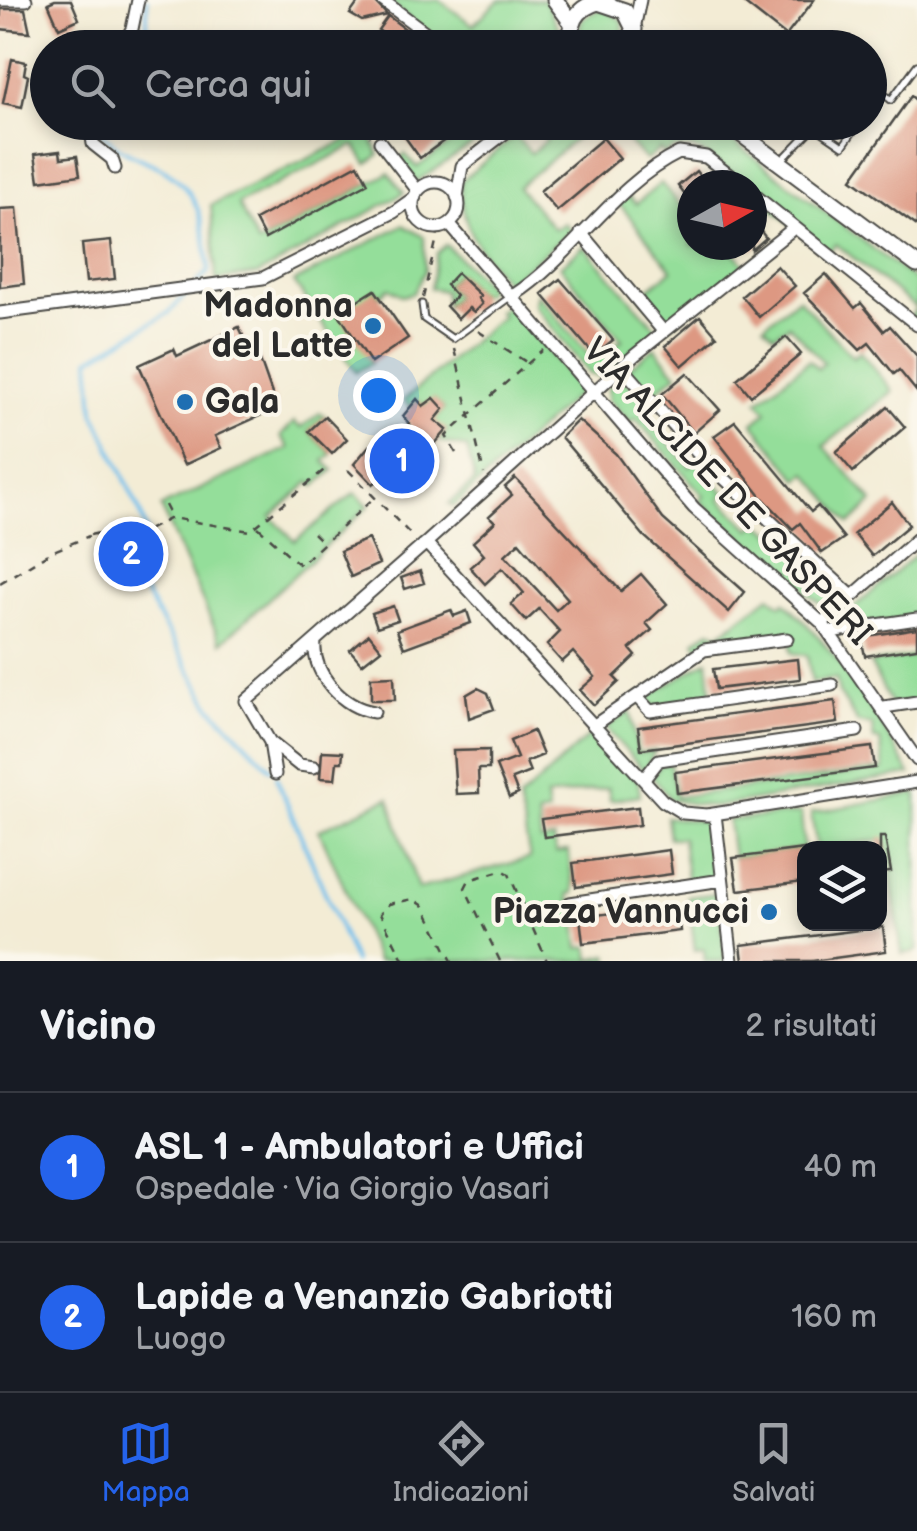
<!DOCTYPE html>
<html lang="it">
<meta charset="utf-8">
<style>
body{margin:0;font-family:"Balsamiq Sans",sans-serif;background:#242831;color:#f1f3f6}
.controls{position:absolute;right:30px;bottom:30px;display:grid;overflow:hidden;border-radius:20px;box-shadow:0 5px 15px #0003}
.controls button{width:90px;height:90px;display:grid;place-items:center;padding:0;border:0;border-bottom:2px solid #363941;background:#171b24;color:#f1f3f6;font:50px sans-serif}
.compass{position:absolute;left:677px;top:170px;width:90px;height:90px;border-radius:50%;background:#171b24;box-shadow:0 5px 15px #0003;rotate:82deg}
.you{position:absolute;left:378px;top:395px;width:35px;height:35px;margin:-25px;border:8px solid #fff;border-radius:50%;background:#1a73e8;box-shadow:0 0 0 15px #1a73e833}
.badge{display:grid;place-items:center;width:65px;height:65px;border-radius:50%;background:#2563eb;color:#fff;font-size:32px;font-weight:700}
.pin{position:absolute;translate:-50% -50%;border:5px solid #fff;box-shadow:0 2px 10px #0006}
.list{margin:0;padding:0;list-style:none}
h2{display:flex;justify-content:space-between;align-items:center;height:130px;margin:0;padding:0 40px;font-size:42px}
h2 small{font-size:32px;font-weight:400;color:#9ea1a6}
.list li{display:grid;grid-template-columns:65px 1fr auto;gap:30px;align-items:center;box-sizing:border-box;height:150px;padding:0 40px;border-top:2px solid #363941}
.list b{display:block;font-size:38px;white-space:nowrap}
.list p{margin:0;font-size:32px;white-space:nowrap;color:#9ea1a6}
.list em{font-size:32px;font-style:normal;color:#9ea1a6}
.icon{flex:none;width:55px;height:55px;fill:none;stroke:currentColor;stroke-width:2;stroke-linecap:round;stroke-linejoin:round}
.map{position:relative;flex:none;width:917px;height:961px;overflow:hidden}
.search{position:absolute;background:#171b24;box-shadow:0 5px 15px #0003;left:30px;right:30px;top:30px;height:110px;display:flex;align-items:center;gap:25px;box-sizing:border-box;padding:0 35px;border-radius:55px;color:#9ea1a6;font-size:38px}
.sheet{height:430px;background:#171b24}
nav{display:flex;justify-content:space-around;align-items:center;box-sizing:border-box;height:140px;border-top:2px solid #363941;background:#171b24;font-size:28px;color:#9ea1a6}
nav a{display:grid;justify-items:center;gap:5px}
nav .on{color:#2563eb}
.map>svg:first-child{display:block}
.green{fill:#94de9a;stroke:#608462;stroke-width:2.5}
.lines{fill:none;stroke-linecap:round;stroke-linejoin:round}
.stream{stroke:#71c0ec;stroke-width:4}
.building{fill:#dd9882;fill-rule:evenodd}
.lane-casing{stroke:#494844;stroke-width:9}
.street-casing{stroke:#494844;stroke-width:15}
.secondary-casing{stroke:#494844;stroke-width:19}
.path{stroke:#494844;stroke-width:2.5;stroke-dasharray:8 8;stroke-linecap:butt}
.lane{stroke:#fff;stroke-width:5}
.street{stroke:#fff;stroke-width:11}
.secondary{stroke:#fff;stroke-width:15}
.poi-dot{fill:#1f6fb2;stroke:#fbf7ec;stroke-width:4}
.labels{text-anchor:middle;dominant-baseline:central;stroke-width:8;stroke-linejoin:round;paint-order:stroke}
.poi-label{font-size:35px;font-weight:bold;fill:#2b2b2b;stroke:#fbf7ec;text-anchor:end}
.street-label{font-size:35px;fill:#2b2b2b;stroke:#fbf7ec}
</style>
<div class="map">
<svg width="917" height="961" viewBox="0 0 917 961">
<rect width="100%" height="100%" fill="#fbf7ec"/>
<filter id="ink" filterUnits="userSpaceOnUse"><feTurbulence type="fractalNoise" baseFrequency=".01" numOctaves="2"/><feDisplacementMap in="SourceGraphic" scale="20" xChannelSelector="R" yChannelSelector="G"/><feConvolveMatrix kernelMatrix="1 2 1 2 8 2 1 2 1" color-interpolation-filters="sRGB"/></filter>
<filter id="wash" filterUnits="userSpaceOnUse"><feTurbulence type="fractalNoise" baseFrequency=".0048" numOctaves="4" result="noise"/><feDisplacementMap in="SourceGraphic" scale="40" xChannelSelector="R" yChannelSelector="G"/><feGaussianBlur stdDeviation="2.25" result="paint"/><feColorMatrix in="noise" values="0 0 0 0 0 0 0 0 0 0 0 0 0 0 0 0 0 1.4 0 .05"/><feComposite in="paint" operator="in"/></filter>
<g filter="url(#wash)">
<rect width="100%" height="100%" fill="#f3ecd5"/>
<!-- green -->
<path class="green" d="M387,0H439L473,25L499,0H545L559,30L561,47H502L497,42L488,47H433L429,35Z
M603,8L623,21V45L584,47L578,34L582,19Z
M363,123H385L387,130L372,139L379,155L367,164L355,145L238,204L258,244L389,173L404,193L259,274L216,280L211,205L358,135Z
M480,123H505L416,182L399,159L405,154L417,167Z
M531,123H594L518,187L554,229L565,223L571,231L507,283C478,250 460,227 461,181L515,136L531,153L547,140Z
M610,123H709L917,282V325L909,319L916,308L836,244L827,253L752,193V185H742C719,167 695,133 664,154L660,149L646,160Z
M661,183L692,218V245H728L746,266L668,328L640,296L672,270L617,201L625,194L636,204Z
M403,225L424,237L425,271L413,293L403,296L389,288L379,296L375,290L371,363L356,372L294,282Z
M446,245L489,287L481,296L457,273L446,285L456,296L446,306L444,291L430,288L437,253Z
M584,246L658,330L600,377L589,374L534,305L536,293L594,361L622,340L560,266Z
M798,298L853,357L860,352L893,391L824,446L873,502L850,524L807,473L799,480L753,423L767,411L758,401L809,360L818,369L824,363L789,325L774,335L764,325Z
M509,304L581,391L453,507L449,504L475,481L467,448L438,441L447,430L431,424L444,409L434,399L423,406L417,400L410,407L404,400L502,316L498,312Z
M655,347L677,374L649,398L625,371Z
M617,381H626L642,399L644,415L690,467L696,462L725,493L720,499L751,529L757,524L766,528L831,585L840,594L839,604L826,608L700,501L704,496L635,418L630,422L608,399V388Z
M320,413L325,416L309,431L332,454L324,461L333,470L315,486L310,482L271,517L295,541L355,493L369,506L221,643L161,507L289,448L281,436L294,422L301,428Z
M917,554V619L845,629L839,620Z
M770,596L781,605L785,602C838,652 875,711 910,774L714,807L671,800L652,777L661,764H670L676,797L884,769L880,740H874L872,725L858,723L839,693L836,679L812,682L807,655L792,653L789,635L698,647L695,641L710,630L720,634Z
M917,656V702L892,706L870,663Z
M708,660L712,698L653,707L647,697Z
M630,711L638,753L655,751L644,771L606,728Z
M594,731L638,781L640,795L610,800L608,788L546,797L548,813L538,815L541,841L554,839L556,853L568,851L574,893L569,894L570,902L581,901L582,913L575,914L579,948L589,947L590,959L608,955L609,961H377L319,830L389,798L418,889L530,858L519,800Z
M917,793V951L902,954L885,840L817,848L811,813Z
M801,813L804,849L733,858L728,820Z
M666,817L708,822L716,881L688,885L682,838H669Z
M718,893L726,961H705L704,949L695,950L688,897Z"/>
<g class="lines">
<!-- stream -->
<path class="stream" d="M136,48L147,27V0
M102,122L101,132C117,149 133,156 155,165C201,186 204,225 209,271L198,282
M188,292L170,312L90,359L94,412L140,512L153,553L143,590L211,707L271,769
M276,777L354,961"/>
</g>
<g id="blocks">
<!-- building -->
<path class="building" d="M55,0H71L79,19L59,28L48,3Z
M360,0H373L387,15L362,21L350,14Z
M740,0H814L786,36Z
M1,9H25L30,32L0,29Z
M388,16L421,41L416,48H404L378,30Z
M12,59L26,62L24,74L28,76L22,107L3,103Z
M911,96L917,101V226L852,179Z
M416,122H470L420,158L402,133Z
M603,138L620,158L557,211L540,191Z
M60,151L61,158L77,156L80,175L39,181L35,154Z
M358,164L368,183L265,239L255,220Z
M696,171L707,185H692V204L678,186Z
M17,208L24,284L0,287V209Z
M752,220L766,238L752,250Z
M111,241L115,279L86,282L82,244Z
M777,266L795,286L759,317L742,296Z
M457,273L481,296L478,298L482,304L474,312L469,308L458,319L446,306L456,296L446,285Z
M826,274L855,308L861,303L884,331L890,326L917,356V392L899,370L894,374L869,343L860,350L804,293Z
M560,279L613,340L594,355L542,294Z
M375,290L408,338L371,363L338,313Z
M700,316L717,336L682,366L665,346Z
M239,327L253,356L258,354L277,408L215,436L221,448L184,465L139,365L174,349L177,356Z
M786,337L801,354L751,396L737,379Z
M687,373L720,410L694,433L662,394Z
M434,398L444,409L435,420L447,430L432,447L425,441L412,452L417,458L388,486L380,479L373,484L354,464L369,446L378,456L412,428L403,416L417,399L423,406Z
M888,407L905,427L853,472L836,452Z
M325,416L347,439L332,454L309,431Z
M578,420L616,454L663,519L745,592L729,612L644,536L561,437Z
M735,421L811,512L818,506L844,538L822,553L800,523L793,529L760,495L714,436Z
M515,478L621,591L641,574L667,604L646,623L652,630L630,649L636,656L614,677L619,682L594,705L580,690L595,677L573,652L562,662L547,645L560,632L539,609L526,621L511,604L524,593L502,568L485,584L470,567L484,555L473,542L495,522L489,516L512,495L505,487ZM519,542L568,599L556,610L505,555Z
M892,502L909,525L872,556L854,534Z
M368,539L379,564L351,577L340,551Z
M420,571L424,583L405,589L401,578Z
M393,606L398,620L377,627L372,613Z
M451,610L454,616L467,611L471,623L404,648L397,630Z
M917,628V648L865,656L861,637Z
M369,634L381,649L362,664L350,650Z
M798,659L800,679L716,689L713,669Z
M394,676L395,700H371V677Z
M478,688L488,693L494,709L469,718L466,695Z
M835,701L838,723L641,749L638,727Z
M533,731L543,755L526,762L530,772L512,779L518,794L509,798L496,766L517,758L510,741Z
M872,747L875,768L677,793L675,772Z
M489,750V769H478L479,793L456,794L453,751Z
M322,751L343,752L342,762H337L335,779L320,778Z
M638,807L640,825L544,837L541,819Z
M880,837H885L891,872L880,873Z
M804,849V882L738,890L733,858Z
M669,850L672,874L576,887L573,863Z
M677,905L680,931L583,943L580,917Z
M883,927L886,951L812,961H743L741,945Z"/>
</g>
</g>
<g filter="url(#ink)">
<use href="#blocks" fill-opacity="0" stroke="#494844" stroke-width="2.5"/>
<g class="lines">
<defs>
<path id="lane" d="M870,82L891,100L917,65
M870,110L882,93
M815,127L843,146L860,122
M782,160L819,122
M422,304L424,319L453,339L510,297"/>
<path id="street" d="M1,0H26
M382,0L429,35
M634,29L640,0
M121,48L132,29L138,0
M90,122L93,144L112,159L115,168
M380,142L418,191
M413 205a23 23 0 1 1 46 0a23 23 0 1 1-46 0Z
M752,193L917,325
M457,197L462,166L519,122
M449,224L694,508L822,623L917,760
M794,228L635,355L426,543L663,801L683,813L707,815L917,782
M581,233L663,331
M514,295C574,256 613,185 679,153L706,157L742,185
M0,313L263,278L394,212L415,197
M622,367L701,457L852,596
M822,623L917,539
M829,632L917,619
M315,641C312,674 342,707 374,712
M637,697L650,711L832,685
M884,707L917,702
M596,724L704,650L787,639
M270,742L299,765L314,767
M275,774L270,742L246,701L426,543
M644,779L659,760L857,731
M715,814L732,961
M570,903L722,880"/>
<path id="secondary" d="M555,0L572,23
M574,48C567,25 576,8 598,2L625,11L634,29L631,48
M725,122L917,265"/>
</defs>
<!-- lane casing -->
<use href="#lane" class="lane-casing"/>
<!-- street casing -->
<use href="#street" class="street-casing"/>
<!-- secondary casing -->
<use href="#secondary" class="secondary-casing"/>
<!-- path -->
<path class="path" d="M363,122L370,137
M423,298L438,233
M478,331L526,362
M454,349L484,474
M456,453L446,436L543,350
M348,470L413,537
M165,505L171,517
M258,527L300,565L375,497
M313,533L323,543
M90,535L117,529L132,538L171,518L250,531L329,466
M97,535L113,533L126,550
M0,583L49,553L89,536
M404,961L380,914L389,904L413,899L424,906L452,961
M500,961L465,888L469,880L503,870L509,874L547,961"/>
<!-- lane -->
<use href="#lane" class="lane"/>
<!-- street -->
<use href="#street" class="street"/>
<!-- secondary -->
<use href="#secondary" class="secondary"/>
</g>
</g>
<!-- markers -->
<g class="poi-dot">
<circle cx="373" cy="326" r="10"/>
<circle cx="185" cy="402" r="10"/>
<circle cx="769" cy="912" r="10"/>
</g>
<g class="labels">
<!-- poi labels -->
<g class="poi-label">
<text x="353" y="306">Madonna<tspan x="353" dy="40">del Latte</tspan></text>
<text x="205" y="402" text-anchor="start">Gala</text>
<text x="749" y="912">Piazza Vannucci</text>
</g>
<!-- street labels -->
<g class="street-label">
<text transform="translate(727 492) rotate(47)">VIA ALCIDE DE GASPERI</text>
</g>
</g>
</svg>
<div class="controls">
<button><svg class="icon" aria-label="layers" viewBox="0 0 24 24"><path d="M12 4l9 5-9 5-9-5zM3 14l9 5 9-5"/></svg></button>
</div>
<svg class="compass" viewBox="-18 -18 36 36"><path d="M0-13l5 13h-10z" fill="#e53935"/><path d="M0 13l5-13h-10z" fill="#9ea1a6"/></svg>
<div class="you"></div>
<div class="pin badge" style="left:402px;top:461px">1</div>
<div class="pin badge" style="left:131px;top:554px">2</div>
<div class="search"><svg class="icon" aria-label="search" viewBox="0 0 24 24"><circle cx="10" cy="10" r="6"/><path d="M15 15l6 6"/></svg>Cerca qui</div>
</div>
<section class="sheet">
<h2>Vicino<small>2 risultati</small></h2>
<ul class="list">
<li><span class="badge">1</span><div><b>ASL 1 - Ambulatori e Uffici</b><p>Ospedale · Via Giorgio Vasari</p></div><em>40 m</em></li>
<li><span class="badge">2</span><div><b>Lapide a Venanzio Gabriotti</b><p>Luogo</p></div><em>160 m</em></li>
</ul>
</section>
<nav>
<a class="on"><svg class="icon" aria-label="map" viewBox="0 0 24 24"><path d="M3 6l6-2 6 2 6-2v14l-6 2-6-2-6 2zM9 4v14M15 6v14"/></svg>Mappa</a>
<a><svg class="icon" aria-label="directions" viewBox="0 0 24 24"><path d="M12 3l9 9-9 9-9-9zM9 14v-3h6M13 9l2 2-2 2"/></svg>Indicazioni</a>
<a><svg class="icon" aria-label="saved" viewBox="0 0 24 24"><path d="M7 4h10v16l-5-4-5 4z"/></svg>Salvati</a>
</nav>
